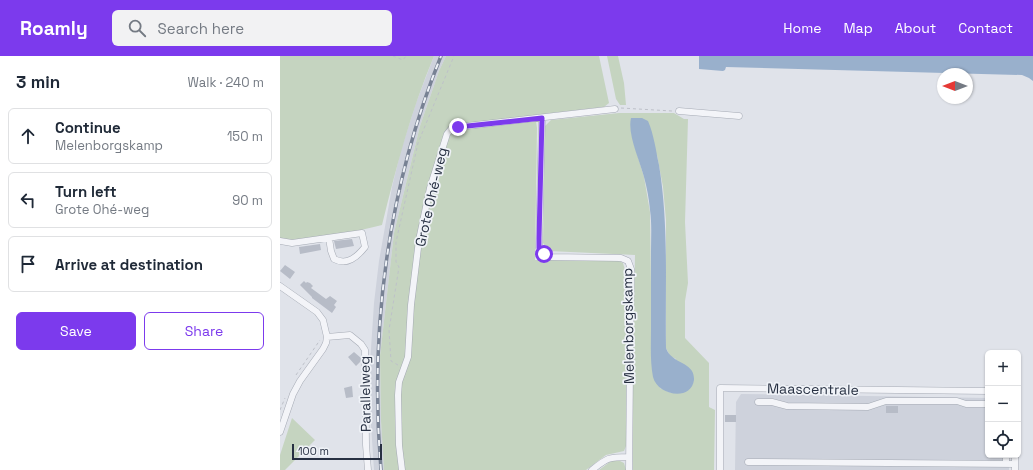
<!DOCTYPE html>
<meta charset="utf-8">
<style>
body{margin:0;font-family:"Space Grotesk",sans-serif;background:#f2f2f3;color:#1f2937}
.controls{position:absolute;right:12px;bottom:12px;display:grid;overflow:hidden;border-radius:6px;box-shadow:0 1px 3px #0004}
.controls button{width:36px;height:36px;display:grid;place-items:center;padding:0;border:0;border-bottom:1px solid #e0e1e3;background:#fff;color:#1f2937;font:20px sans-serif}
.compass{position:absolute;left:657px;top:12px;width:36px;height:36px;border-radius:50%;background:#fff;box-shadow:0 1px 3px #0004;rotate:270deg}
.scale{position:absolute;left:12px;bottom:10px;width:90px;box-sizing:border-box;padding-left:4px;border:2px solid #273042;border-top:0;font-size:11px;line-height:14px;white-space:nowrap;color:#273042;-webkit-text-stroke:3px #eff2f7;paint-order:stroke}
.stop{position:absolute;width:12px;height:12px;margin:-9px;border:3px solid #7c3aed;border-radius:50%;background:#fff}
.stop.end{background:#7c3aed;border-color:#fff;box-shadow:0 1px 4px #0008}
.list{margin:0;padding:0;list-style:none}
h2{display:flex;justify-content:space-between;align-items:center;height:52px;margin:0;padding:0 16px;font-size:17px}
h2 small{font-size:13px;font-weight:400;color:#747a83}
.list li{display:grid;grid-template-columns:26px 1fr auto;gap:12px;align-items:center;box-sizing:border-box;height:56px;margin:0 8px 8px;padding:0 8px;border:1px solid #e0e1e3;border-radius:6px}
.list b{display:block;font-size:15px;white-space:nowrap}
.list p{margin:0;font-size:13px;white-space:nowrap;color:#747a83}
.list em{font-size:13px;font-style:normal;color:#747a83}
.actions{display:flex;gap:8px;padding:12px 16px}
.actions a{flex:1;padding:9px 0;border:1px solid #7c3aed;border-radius:6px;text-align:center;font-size:14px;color:#7c3aed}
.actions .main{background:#7c3aed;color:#fff}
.icon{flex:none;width:22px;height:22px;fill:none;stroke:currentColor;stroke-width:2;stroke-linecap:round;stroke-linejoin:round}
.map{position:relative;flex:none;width:753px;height:414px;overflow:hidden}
header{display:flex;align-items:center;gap:24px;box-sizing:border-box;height:56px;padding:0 20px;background:#7c3aed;color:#fff}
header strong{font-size:19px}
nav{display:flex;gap:22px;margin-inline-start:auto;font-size:14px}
.search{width:280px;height:36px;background:#f2f2f3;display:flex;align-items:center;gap:10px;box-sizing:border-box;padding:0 14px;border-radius:6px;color:#747a83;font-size:15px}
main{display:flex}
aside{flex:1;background:#fff}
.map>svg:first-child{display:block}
.built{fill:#ced2dc}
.green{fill:#c5d4c0;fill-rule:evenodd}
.water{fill:#99b0cc}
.building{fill:#b7bcc7}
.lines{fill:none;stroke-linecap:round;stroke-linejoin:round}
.minor-casing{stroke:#a5aab4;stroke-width:7}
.path{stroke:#bec1c9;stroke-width:1;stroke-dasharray:3 3;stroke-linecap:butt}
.minor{stroke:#f3f4f8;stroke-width:6}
.rail-casing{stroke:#788294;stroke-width:3.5}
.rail{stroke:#eff2f7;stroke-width:2;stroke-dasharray:6;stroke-linecap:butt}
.route{stroke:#7c3aed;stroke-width:5}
.labels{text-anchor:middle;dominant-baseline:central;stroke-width:3.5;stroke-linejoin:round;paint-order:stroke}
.street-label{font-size:14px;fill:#273042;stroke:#eff2f7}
</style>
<header>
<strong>Roamly</strong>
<div class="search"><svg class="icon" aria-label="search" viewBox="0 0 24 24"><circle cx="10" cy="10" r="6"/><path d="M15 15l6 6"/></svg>Search here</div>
<nav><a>Home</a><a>Map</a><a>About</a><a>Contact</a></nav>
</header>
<main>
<aside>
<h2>3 min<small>Walk · 240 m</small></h2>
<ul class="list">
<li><svg class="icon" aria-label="ahead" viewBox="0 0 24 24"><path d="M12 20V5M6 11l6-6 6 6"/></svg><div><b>Continue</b><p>Melenborgskamp</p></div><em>150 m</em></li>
<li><svg class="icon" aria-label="left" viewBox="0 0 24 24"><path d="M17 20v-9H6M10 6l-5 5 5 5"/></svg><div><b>Turn left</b><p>Grote Ohé-weg</p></div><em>90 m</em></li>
<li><svg class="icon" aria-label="arrive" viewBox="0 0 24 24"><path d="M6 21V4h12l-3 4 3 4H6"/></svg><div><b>Arrive at destination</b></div></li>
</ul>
<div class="actions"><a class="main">Save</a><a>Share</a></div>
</aside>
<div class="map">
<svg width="753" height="414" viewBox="0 0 753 414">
<rect width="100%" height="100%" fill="#e0e3ea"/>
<!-- built -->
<path class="built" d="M154,0H166L159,15L140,70L114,177L100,300L101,365L104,414H94L90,353V308L94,247L99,205L112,131L121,94L136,47Z
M461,338L708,342V399H729V414H455L456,346Z"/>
<!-- green -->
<path class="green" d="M0,0H154C131,55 116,112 102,169C71,176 31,188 0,184Z
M166,0H319L329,47L324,51L255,59L257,72L255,204L339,205L343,207L347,221L346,390L344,395L326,399L306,414H104L101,365L100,300L114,177L140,70L159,15Z
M327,0H338L344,27L346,49H340L336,43Z
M339,57H394L404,63H408L405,166L408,227L405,245V282L429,307V351L435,354L434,414H353L352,352L355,199L269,195L263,187L265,70L271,64ZM354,88L377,99L383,131L386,164V292L390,300L396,303L391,337L380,332L371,228L370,156L364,121Z
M12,362L35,384L5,414H0V399Z
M338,404L344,407L346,414H319L331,405Z"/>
<!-- water -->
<path class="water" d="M419,0H753V25L749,22L742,19L446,11L445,14L443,15L419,13Z
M351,62H362L368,65C374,79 376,95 379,109C389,170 385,231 386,292C392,309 415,305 414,324C411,346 377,339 373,321C370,306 371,288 371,273C371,247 371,222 371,196C371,182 372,168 370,154C369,143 367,132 364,121C360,105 347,78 351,62Z"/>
<!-- building -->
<path class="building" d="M72,183L74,190L56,193L54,185Z
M40,188L41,194L20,198L19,191Z
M5,209L15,216L10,223L0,215Z
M24,225L26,227L27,226L30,227L33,230L31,232L46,243L50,240L57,245L54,249L56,251L52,257L32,242V241L20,229Z
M74,296L81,302V305L76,310L68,301Z
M72,330L73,341L66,342L64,332Z
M606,350H618V357H606Z
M445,359H456V366H445Z"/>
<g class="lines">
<defs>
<path id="minor" d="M399,55L459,60
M262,62L259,192L264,198L270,201L341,202L348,205L351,213L349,414
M0,185L12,187L82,177L85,191C77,201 67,210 54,203L51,195L49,182
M0,230L37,256L43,264L47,281L46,287L43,293L20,325L13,338L0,376
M47,281L70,279L81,288L85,294L86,389L88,414
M478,346H492L507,350L588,351L606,345H677L686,348H708
M735,399V414
M468,406L735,408
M726,408V399
M122,414L119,389L118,339L119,326L128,301L131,249L139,184L150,132L167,78L171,73L178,71L335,53
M312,414C327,402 328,401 349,401
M440,414V332L708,335"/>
</defs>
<!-- minor casing -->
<use href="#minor" class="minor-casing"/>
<!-- path -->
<path class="path" d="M113,0L123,4L126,0
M341,52L392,55
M118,309L111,305L109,274L119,211L116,206V186L138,87L174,0
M16,319L40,284
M0,354L5,342"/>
<!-- minor -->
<use href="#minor" class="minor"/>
<defs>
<path id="rail" d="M101,414C89,273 108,131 161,0"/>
</defs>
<!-- rail casing -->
<use href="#rail" class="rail-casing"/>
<!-- rail -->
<use href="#rail" class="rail"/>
</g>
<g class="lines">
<!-- route -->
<path class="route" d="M178,71L262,62L259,182V192L264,198"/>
</g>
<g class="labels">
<!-- street labels -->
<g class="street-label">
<text transform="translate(151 141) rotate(-77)">Grote Ohé-weg</text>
<text transform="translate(348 270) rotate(-91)">Melenborgskamp</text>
<text transform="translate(533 333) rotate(1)">Maascentrale</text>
<text transform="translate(85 338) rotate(-91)">Parallelweg</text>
</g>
</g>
</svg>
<div class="controls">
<button>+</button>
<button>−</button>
<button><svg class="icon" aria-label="locate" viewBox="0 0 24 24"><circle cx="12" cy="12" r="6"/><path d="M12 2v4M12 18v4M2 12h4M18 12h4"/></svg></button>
</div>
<svg class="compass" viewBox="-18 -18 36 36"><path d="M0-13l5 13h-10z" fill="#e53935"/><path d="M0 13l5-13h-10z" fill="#747a83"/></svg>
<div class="scale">100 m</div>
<div class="stop" style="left:264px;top:198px"></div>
<div class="stop end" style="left:178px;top:71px"></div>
</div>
</main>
